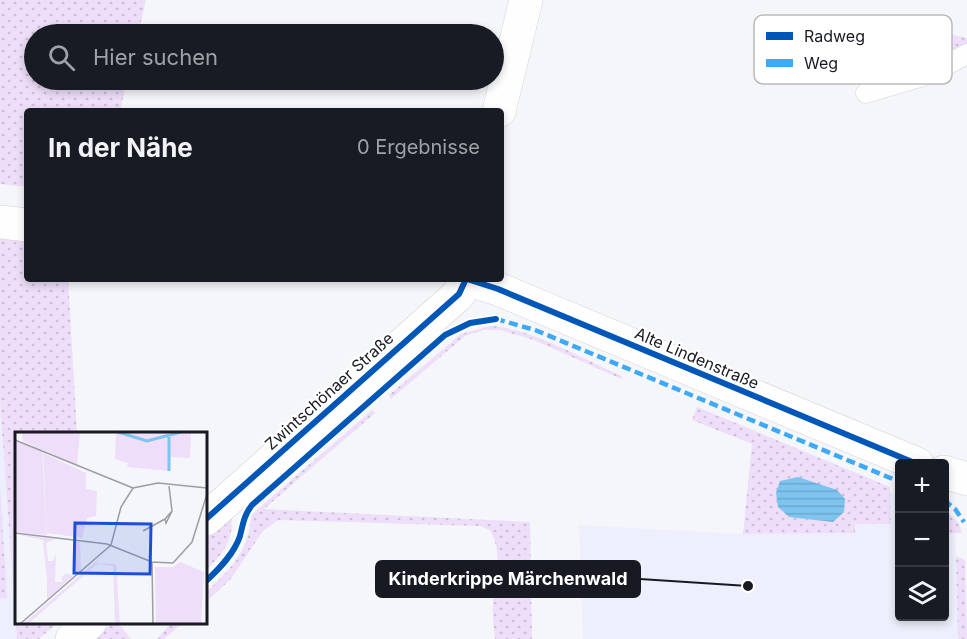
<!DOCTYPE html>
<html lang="de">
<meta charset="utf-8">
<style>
body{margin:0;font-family:Inter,sans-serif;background:#20242c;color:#f1f3f6}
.controls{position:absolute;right:18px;bottom:18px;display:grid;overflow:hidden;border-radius:6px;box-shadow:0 3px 9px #0003}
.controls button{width:54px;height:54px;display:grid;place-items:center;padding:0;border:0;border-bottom:2px solid #363941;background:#171b24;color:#f1f3f6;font:30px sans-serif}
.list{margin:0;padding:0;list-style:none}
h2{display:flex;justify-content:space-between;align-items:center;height:78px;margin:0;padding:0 24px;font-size:26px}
h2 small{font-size:20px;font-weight:400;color:#9ea1a6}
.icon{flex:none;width:33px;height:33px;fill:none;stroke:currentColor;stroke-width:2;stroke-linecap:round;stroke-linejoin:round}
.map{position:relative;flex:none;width:967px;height:639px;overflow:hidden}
.search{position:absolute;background:#171b24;box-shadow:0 3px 9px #0003;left:24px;top:24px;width:480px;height:66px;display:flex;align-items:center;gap:15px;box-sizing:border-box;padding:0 21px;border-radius:33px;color:#9ea1a6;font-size:22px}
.panel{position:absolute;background:#171b24;box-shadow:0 3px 9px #0003;left:24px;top:108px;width:480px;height:174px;border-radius:6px}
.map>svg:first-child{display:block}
.built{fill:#edeffc}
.grass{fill:url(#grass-dots)}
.water{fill:url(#water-rules)}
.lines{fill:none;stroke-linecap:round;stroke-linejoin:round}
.lane-casing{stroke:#d2d4da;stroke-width:21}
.street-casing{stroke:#d2d4da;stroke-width:34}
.secondary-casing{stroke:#d2d4da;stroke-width:34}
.lane{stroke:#fefefe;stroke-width:20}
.street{stroke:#fefefe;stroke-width:33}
.secondary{stroke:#fefefe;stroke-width:33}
.quiet{stroke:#3fa9f5;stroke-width:4.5;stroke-dasharray:9 4.5;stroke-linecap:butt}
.cycleway-casing{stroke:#fff;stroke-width:10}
.cycleway{stroke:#0057b8;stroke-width:6}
.labels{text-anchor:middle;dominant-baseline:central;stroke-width:4.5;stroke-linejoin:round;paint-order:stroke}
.street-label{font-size:16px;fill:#181a23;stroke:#fff}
.inset-river{fill:none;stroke:#7dc4f0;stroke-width:3}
.inset-road{fill:none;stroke:#9d9ea4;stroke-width:1.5}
.view{fill:#1d4ed8;fill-opacity:0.15;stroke:#1d4ed8;stroke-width:3}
.inset-edge{fill:none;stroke:#181a23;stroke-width:3}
.key{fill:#fff;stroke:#bababd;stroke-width:1.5}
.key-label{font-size:16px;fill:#181a23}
.leader{fill:none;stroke:#181a23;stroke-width:2}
.callout-dot{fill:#181a23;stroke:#fff;stroke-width:2}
.callout{fill:#181a23;stroke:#181a23;stroke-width:2}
.callout-label{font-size:18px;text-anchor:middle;font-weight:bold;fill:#fff}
</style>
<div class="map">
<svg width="967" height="639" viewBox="0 0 967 639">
<defs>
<pattern id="grass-dots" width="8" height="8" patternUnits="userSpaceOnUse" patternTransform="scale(1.5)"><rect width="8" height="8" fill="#eedef9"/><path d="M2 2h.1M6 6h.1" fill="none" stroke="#cbbed5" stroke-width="1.8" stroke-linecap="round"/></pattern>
<pattern id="water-rules" width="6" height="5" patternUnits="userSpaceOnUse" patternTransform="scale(1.5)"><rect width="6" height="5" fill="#7dc4f0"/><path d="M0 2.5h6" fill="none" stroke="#6ba8ce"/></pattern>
</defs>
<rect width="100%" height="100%" fill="#f5f6fa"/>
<!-- built -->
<path class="built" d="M0,403L17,639H0Z
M890,493L899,497L900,616H944L945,516L955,520L959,639H583L579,525L743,534L886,516Z"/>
<!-- grass -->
<path class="grass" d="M0,0H146L138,34H34V80H127L120,111H27V187L0,184Z
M900,23L967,38V44L927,66L865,85L859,76L893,60Z
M0,236L27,238V279H68L77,433L16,434V622L57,623L39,639H17L0,403Z
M490,326C531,328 583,359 622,376L621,379L534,340L500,330H484L465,336L391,399L389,395L461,334Z
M697,407L890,487L891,524H855V533L743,534L752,444L692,420Z
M372,410L375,413L264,509L530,522L532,639H495C494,628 492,616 493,605C493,577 505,558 490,530L480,526L278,520L263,531L230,580L206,602V592C230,570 250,550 251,515Z
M0,483L7,598H0Z
M944,509L959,523L962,533H945Z
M231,514C235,538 223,555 206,570V538Z
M956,556L965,560L967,639H958Z
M113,622L118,623L131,639H95Z
M171,623H183L164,639H157Z"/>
<!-- water -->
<path class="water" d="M798,477L837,490L845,499L844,512L833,522L789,517L778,507L776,493L780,481Z"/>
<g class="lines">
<defs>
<path id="lane" d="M866,93L930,74L967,54"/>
<path id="street" d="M499,111L526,0"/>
<path id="secondary" d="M0,222L27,225
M467,279L498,289L917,464
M944,472L967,479
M206,519L459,294L466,279
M72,639L90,622"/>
</defs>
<!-- lane casing -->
<use href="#lane" class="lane-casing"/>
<!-- street casing -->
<use href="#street" class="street-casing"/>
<!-- secondary casing -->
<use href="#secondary" class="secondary-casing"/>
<!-- lane -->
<use href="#lane" class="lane"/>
<!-- street -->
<use href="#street" class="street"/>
<!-- secondary -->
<use href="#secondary" class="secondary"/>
<!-- quiet -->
<path class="quiet" d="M496,319L535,330L900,482
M944,500L955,509L964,522"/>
<defs>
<path id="cycleway" d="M467,279L498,289L917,464
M206,519L459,294L466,279
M206,581C219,569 234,554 240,536C243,524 244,515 252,505L445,335L470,323L496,319"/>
</defs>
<!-- cycleway casing -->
<use href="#cycleway" class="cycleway-casing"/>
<!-- cycleway -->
<use href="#cycleway" class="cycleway"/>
</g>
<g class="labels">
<!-- street labels -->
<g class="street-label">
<text transform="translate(697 358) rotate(23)">Alte Lindenstraße</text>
<text transform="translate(329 391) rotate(-42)">Zwintschönaer Straße</text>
</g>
</g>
<!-- overview -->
<g transform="translate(15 432)">
<rect width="192" height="192" fill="#f5f6fa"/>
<path d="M7,0H65L62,33L8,9ZM79,0H176L175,26L156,25L155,39L112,35L113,31L100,27L101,1ZM28,21L71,41V57L82,59L81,84L72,86L67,106L32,101ZM0,102L41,107L31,111L33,129H38L41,122L40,150H48L46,146L51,141L58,144L4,192L32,167V148L28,108ZM59,109L65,110L66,138L60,142ZM89,123L81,131L101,132L105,192H100L98,134L82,132L13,192H8Z" fill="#eedef9"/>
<path d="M0,9L27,17L32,103L0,100ZM165,130L189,140L186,192H141L140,135H158Z" fill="#eedef9"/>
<path class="inset-river" d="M103,0L132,9L166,0M154,5V39"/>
<path class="inset-road" d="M0,8L118,56M154,54L157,79L151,91L150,87L157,79M128,99L150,87M0,101L92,112L137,130L158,131L177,110L192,62M96,113L106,75L118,56L143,51L192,56M137,130L138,192M5,192L96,113"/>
<path class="view" d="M60,91L136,92L135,142L59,141Z"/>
<rect width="192" height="192" class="inset-edge"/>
</g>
<!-- legend -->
<rect x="754" y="15" width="198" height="69" rx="9" class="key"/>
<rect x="766" y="32" width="27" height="8" fill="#0057b8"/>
<rect x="766" y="59" width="27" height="8" fill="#3fa9f5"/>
<g class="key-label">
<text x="804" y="42">Radweg</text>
<text x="804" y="69">Weg</text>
</g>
<!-- callouts -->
<path class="leader" d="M748 586L640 579"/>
<circle class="callout-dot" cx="748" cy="586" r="6"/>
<rect class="callout" x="376" y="561" width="264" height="36" rx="6"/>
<g class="callout-label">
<text x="508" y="585">Kinderkrippe Märchenwald</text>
</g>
</svg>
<div class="controls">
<button>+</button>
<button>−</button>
<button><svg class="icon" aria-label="layers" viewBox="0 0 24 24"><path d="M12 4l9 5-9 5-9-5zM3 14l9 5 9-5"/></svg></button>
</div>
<div class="search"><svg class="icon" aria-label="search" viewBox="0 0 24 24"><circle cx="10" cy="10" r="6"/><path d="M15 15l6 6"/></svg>Hier suchen</div>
<section class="panel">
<h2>In der Nähe<small>0 Ergebnisse</small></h2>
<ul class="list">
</ul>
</section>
</div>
